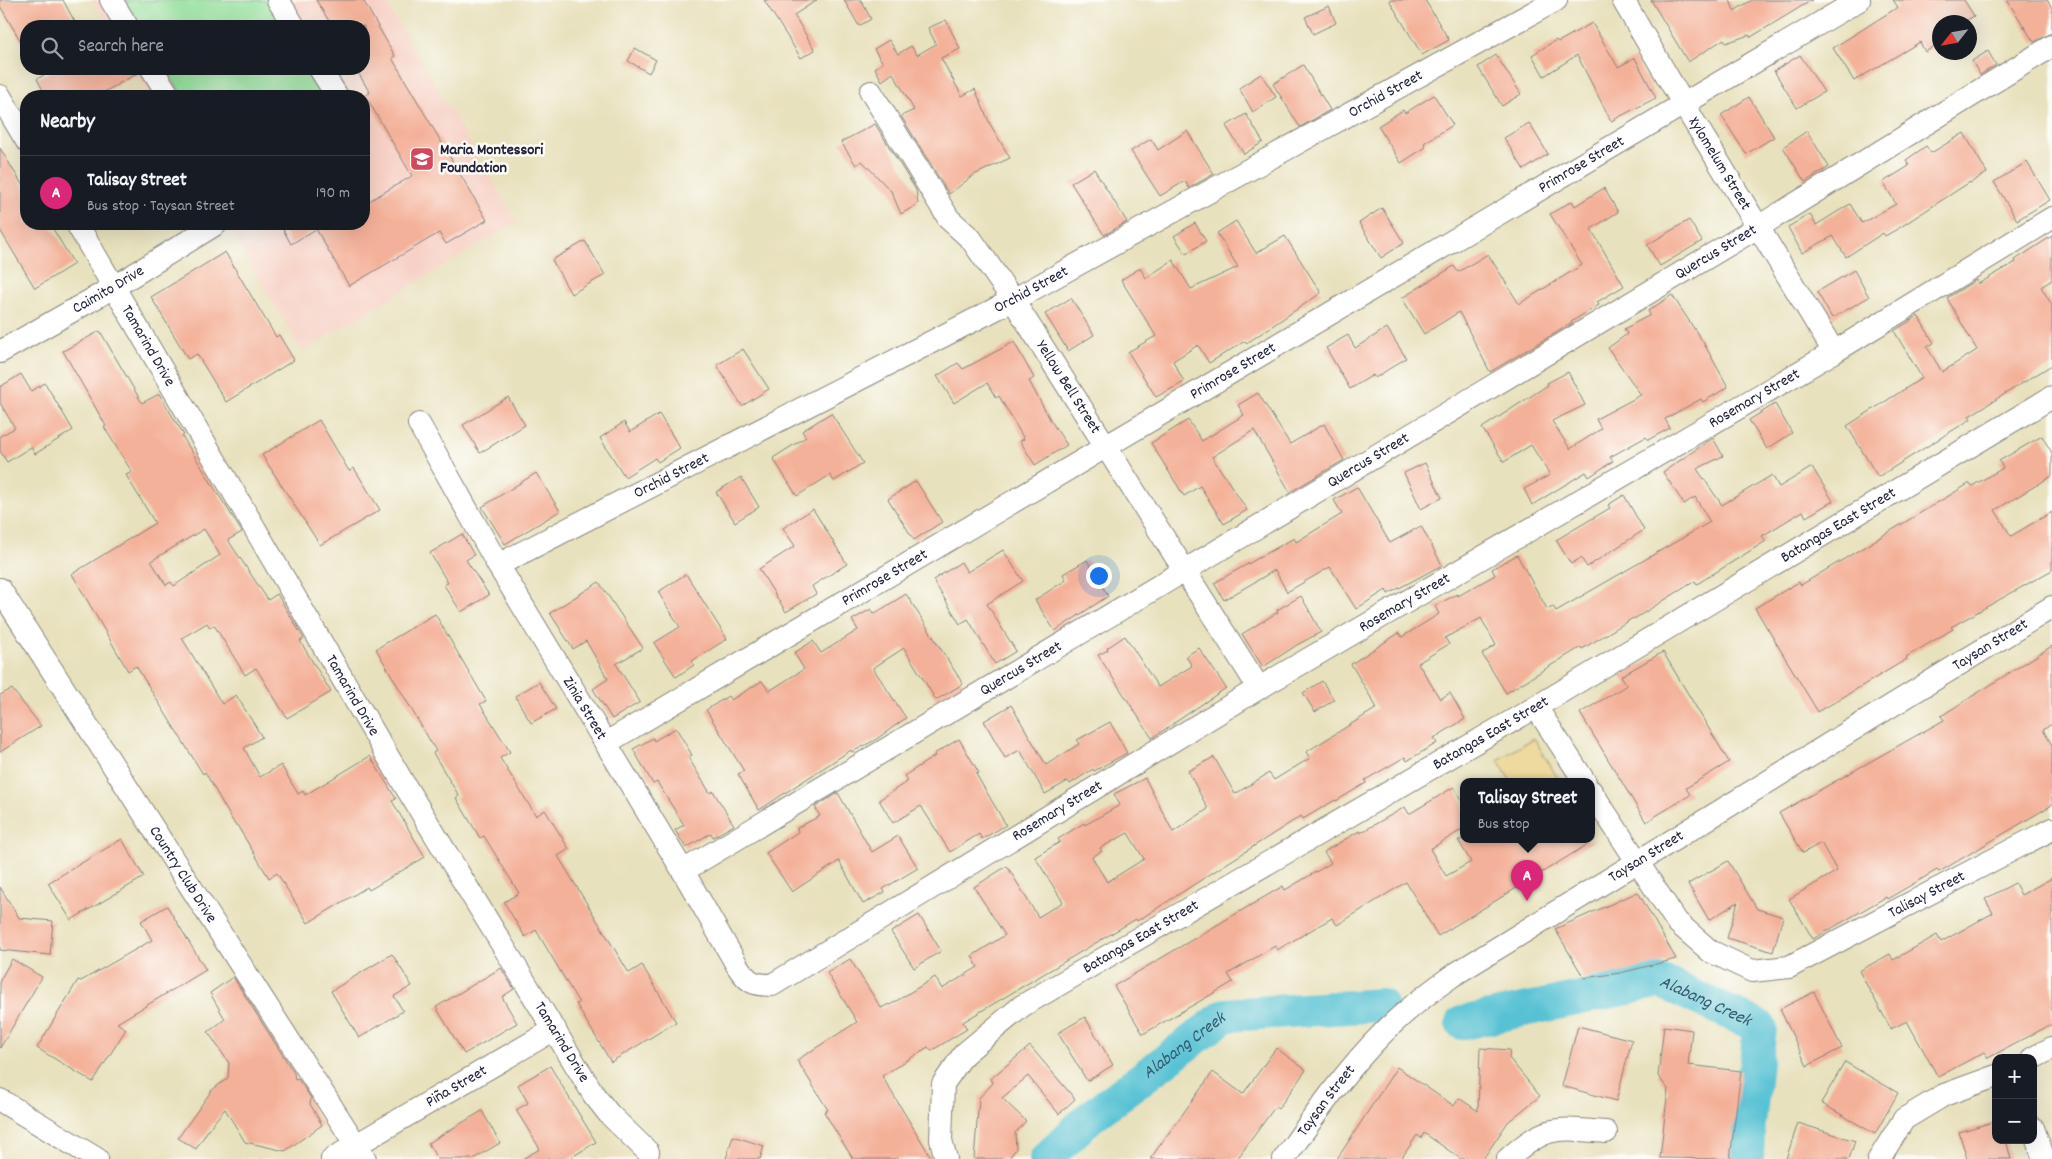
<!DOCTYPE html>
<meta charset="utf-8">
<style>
body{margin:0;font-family:Dekko,sans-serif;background:#242831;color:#f1f3f6}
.controls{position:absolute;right:15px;bottom:15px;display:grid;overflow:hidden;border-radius:10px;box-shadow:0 5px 20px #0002}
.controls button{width:45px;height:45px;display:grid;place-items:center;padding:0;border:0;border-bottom:1px solid #363941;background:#171b24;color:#f1f3f6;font:25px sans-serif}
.compass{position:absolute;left:1932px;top:15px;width:45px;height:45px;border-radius:50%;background:#171b24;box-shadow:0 5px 20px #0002;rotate:239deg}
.you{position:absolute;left:1098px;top:575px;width:18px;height:18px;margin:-12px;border:4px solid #fff;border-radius:50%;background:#1a73e8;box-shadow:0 0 0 8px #1a73e833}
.badge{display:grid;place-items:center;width:32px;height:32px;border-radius:50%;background:#db2777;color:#fff;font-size:16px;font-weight:700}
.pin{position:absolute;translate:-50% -41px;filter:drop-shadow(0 1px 2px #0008)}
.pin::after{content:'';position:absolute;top:26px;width:18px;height:15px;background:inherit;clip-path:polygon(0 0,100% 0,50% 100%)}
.popup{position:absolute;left:1460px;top:778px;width:135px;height:65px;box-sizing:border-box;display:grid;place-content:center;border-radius:10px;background:#171b24;filter:drop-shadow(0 1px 4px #0005);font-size:16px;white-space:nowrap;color:#9ea1a6}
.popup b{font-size:19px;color:#f1f3f6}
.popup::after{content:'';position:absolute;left:50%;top:100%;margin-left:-10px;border:10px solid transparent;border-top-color:#171b24}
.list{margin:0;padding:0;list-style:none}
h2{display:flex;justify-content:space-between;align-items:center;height:65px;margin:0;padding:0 20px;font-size:21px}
h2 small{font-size:16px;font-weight:400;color:#9ea1a6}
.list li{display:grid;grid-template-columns:32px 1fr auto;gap:15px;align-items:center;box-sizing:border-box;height:75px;padding:0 20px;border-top:1px solid #363941}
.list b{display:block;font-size:19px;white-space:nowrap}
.list p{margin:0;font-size:16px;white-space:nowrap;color:#9ea1a6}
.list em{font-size:16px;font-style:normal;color:#9ea1a6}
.icon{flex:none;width:28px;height:28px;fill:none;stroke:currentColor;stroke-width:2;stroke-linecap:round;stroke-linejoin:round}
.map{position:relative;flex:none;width:2052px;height:1159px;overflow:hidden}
.search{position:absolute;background:#171b24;box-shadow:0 5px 20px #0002;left:20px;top:20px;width:350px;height:55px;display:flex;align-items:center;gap:12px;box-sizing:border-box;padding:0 18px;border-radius:20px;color:#9ea1a6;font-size:19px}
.panel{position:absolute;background:#171b24;box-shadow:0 5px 20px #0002;left:20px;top:90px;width:350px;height:140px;border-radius:20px}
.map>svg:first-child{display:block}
.built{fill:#f7d1c6}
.green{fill:#93df9b;stroke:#5a806b}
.sand{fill:#eeda9e;stroke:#887e6c}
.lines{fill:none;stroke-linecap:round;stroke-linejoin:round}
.river{stroke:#58c2d4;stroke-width:34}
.building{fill:#f4b199;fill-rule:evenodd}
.minor-casing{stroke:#85827c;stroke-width:24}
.minor{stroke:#fff;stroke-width:22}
.labels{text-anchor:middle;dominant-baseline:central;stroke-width:5;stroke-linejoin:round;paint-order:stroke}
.street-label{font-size:16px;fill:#22223b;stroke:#fdfcf7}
.poi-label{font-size:16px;font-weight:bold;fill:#22223b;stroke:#fdfcf7;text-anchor:start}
.water-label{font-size:18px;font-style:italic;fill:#355a71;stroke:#fdfcf7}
</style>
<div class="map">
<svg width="2052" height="1159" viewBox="0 0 2052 1159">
<rect width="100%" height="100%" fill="#fdfcf7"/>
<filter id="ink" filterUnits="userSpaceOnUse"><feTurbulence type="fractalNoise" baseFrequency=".02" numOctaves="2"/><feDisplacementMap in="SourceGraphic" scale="10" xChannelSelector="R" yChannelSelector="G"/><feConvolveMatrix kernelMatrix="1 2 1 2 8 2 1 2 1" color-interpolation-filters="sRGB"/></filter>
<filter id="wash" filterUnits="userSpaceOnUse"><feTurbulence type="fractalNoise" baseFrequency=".0096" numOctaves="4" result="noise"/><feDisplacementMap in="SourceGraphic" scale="20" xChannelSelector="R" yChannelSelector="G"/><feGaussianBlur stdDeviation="1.12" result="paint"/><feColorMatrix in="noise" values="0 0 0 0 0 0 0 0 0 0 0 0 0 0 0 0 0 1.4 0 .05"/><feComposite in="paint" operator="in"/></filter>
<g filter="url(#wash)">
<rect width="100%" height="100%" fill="#e8e1bd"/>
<!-- built -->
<path class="built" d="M92,0H384L517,222L302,351L226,224H364V96H150L133,69H364V26H108Z"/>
<!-- green -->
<path class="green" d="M123,0H269L285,26H140Z
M166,69H312L329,96H183Z"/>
<!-- sand -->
<path class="sand" d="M1534,738L1560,782H1511L1498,760Z"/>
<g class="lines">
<!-- river -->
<g class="river">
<path id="s1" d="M1462,1023L1660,981L1760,1027L1748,1132L1747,1159"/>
<path id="s2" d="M1046,1159L1089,1118L1226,1015L1381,1005"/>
</g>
</g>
<g id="blocks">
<!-- building -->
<path class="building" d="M0,0H63L77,26H26V50L0,6Z
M316,0H363L395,56L392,58L487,220L446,244L439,233L349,286L316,229L291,244L280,224H364V204L412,176L365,95L370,93L356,69H364V26H332Z
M764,0H817L794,15L815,50L801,58Z
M844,0H861L871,19L859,26Z
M1389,0H1425L1449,40L1422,55Z
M1651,0H1730L1734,11L1752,0H1812L1751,37L1749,35L1726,43L1724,39L1688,62Z
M1893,0H1964L1974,16L1964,22H1940V43L1925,52L1920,42L1854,81L1833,48L1898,7Z
M2007,0H2047L2052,8V33L2034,42Z
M1329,6L1336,23L1313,34L1305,17Z
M946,20L960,49L941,58L962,96L975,89L990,124L1010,158L974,175L949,194L901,116L914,110L893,73L882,81L875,68L883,63L874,49L889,40L898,54L911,46L917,55L936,44L928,28Z
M1592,23L1618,67L1635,58L1656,98L1611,121L1577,55L1544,76L1532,55L1556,40L1558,42Z
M635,48L656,60L649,73L628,61Z
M1988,51L1996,65L1980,75L1972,61Z
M1496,55L1521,94L1502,106L1478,67Z
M1800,55L1824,92L1797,108L1774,71Z
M1303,65L1330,110L1300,127L1273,84Z
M54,69H139L140,72L97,96H46L37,79Z
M1261,74L1276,97L1253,112L1239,88Z
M1434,95L1453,125L1424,143L1426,147L1401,163L1378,126L1403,110L1405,113Z
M1749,97L1774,137L1746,154L1721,115Z
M1246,114L1263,142L1244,154L1226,126Z
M1529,123L1548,154L1524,170L1504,138Z
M875,124L916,190L918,204L901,214L891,191L862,161L856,165L841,142Z
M1187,131L1214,174L1189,188L1185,181L1160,196L1131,151L1151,139L1158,150Z
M1807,131L1829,167L1805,182L1783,147Z
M1964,133L1987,173L1970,183V182L1899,228L1885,236L1883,233L1846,257L1833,236L1802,253L1788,227L1810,214L1816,225L1850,204L1862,223L1896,204L1883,182L1909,166L1906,160L1926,146L1931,153Z
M0,148L26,191V224H50L74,264L35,288L0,230Z
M2027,162L2050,200L2017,220L1994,182Z
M1094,169L1127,222L1104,235L1071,183Z
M1604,188L1618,212L1591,229L1624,286L1597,302L1599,305L1571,322L1572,323L1490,372L1459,312L1424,334L1402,298L1454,266L1458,272L1488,254L1519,304L1582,265L1550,214L1572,201L1575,206Z
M1382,208L1404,243L1381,258L1359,223Z
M1689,220L1702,241L1660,266L1647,245Z
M1236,221L1256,253L1285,236L1321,293L1247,343L1245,341L1209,363L1198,345L1173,361L1184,382L1156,397L1128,352L1156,336L1121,280L1140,268L1146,278L1173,260L1191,289L1238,267L1217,233Z
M1195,223L1206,241L1186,254L1174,236Z
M2052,236V280L2041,287L2052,305V365L1969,416L1971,419L1878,477L1847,426L1922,378L1894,331L1918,316L1934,343L1927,347L1942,372L1977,350L1947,298L1976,280L1978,284L2016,262L2015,260Z
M585,241L605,275L571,294L552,260Z
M225,252L276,337L279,335L294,360L226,402L197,354L188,359L151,297Z
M1854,270L1869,297L1832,318L1817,292Z
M1672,295L1703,342L1728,387L1703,402L1701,399L1665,419L1670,428L1648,440L1646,437L1610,457L1613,461L1589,477L1586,472L1532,505L1524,489L1550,475L1531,445L1504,462L1482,428L1548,385L1547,383L1568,372L1585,405L1552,421L1570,449L1601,429L1596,419L1641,395L1608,348L1627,334L1624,329L1650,315L1648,311Z
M1071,298L1094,335L1068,351L1045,314Z
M1387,328L1406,358L1375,378L1373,375L1350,389L1326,348L1348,335L1355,348Z
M100,331L142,403L159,394L184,435L182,436L242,532L228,540L268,600L277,594L304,639L300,641L331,692L287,718L256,668L245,675L214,625L210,628L207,623L182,638L222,704L236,695L262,737L244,748L260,777L281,765L298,794L303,791L305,795L370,756L396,799L392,801L425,857L369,890L367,887L308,923L277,873L269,878L237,825H235L205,772L203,774L136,666L128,671L72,574L155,523L126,475L132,472L104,427L106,426L63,351ZM204,529L220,555L174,586L171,582L166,585L151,561Z
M1014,342L1034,378L1029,381L1051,421L1067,445L1035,465L1020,441L1024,439L999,396L996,398L987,383L954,403L937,376L958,363L963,369Z
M743,349L769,389L742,406L717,365Z
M21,374L31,391L45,383L73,430L35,454L31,447L7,462L0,451V436L15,428L0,403V387Z
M1258,393L1290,444L1324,424L1344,460L1290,492L1254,430L1212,457L1247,510L1224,524L1200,486L1184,496L1151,443L1188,420L1202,441L1244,415L1238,405Z
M508,397L525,425L480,453L463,425Z
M1775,404L1792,433L1767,449L1749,420Z
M831,413L863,463L834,481L830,475L797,496L773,458L806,437L802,431Z
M659,414L680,448L658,462L655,458L625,477L600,438L624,422L630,432Z
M319,420L349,471L354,468L380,510L320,545L262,455Z
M2042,436L2052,453V476L1995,510L2011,536L2052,512V570L1951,627L1953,629L1906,657L1907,659L1818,712L1755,608L1799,582L1801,585L1970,483L1972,486L2003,468L1999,461Z
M1713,438L1723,456L1697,469L1722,505L1772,475L1779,487L1812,467L1833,501L1806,517L1803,511L1762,536L1766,541L1697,584L1695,581L1634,619L1633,618L1582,649L1581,647L1506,693L1482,654L1496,645L1481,618L1445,638L1449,644L1418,663L1440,699L1450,693L1465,719L1434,738L1437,743L1407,761L1405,757L1365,780L1366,783L1336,801L1335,800L1303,819L1301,816L1137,921L1136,919L963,1022L967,1029L931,1051L928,1047L882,1076L932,1159H853L824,1112L828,1110L797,1060L857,1022L827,973L850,959L881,1008L889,1004L890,1005L935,977L942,989L978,967L972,956L1005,935L974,887L1007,866L1038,917L1063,902L1035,857L1060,842L1058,839L1084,823L1085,825L1120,805L1114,794L1145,778L1173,832L1208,809L1188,771L1214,757L1235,794L1269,773L1274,780L1310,758L1306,752L1377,708L1351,664L1399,633L1402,637L1439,614L1435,606L1457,594L1458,596L1495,575L1492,569L1517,555L1547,609L1553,606L1556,611L1710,522L1695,497L1684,504L1663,472ZM1128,833L1144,859L1107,882L1092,857L1102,851L1100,848Z
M1425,463L1442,498L1421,509L1404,473Z
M536,473L560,511L505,544L482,507Z
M741,477L759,507L735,522L716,492Z
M916,481L942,522L914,540L888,499Z
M1357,487L1390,543L1421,526L1442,565L1388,594L1386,590L1356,609L1330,567L1287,592L1275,570L1224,600L1214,583L1294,538L1296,542L1342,514L1334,500Z
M1624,495L1644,530L1587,567L1581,558L1571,564L1556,540L1610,508L1608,505Z
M813,509L847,564L812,586L816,594L786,612L759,569L795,546L783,528Z
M462,534L474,555L466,560L489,595L461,612L444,585L448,583L430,553Z
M1003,550L1023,581L987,604L1016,651L995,664L968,619L960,624L933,580L961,562L967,572Z
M1087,560L1108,596L1055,631L1035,600L1066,580L1063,574Z
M686,574L727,639L692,661L694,665L676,677L654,643L680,627L658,592Z
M599,582L643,648L616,664L640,702L612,719L593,689L608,679L586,641L573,649L550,613Z
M906,594L963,684L936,700L904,648L873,668L906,718L875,740L852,752L851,750L759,810L738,774L744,771L706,710L728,696L731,700L762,681L769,691L804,669L794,653L813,641L821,653L858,630L852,620L871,609L874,614Z
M1301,596L1321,632L1297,645L1263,667L1242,634L1278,612L1277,610Z
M435,614L486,701L480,704L510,752L500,758L536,816L545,810L569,849L558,856L629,973L642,965L676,1022L611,1062L576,1004L579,1003L536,930L525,937L504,902L519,893L484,836L480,838L456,798L459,796L433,753L436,751L376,649Z
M1125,636L1158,687L1192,666L1186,656L1199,648L1226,688L1152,738L1098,655L1108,650L1107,648Z
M2052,646V724L2043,730L2052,745V805L1939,872L1937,870L1887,899L1886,897L1813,939L1789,899L1837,871L1821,843L1803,853L1779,813L1944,720L1941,716Z
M1663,652L1729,762L1686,788L1690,795L1646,822L1580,713L1627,685L1621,676Z
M1322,681L1334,700L1315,712L1303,693Z
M539,682L556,709L531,723L515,696Z
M12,689L41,726L0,752V695Z
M1011,705L1046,765L1079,744L1077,740L1110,722L1127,753L1094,771L1093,769L1070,784L1068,781L1045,794L1020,750L1005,758L984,721Z
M676,728L692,755L688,757L710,793L713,791L734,825L713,837L711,833L686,848L675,830L684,825L657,782L653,784L633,749L653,738L654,741Z
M959,739L979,773L976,774L1006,825L982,839L979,834L950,852L921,806L893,823L879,800L908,781L904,776L935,756L934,754Z
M1454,787L1463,803V829L1430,849L1446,876L1471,862L1458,840H1595L1438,936L1406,882L1337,925L1332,918L1277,950L1275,946L1228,974L1233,982L1143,1034L1114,986L1283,886L1285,890L1331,863L1324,852L1359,831L1360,833L1405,807L1409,814Z
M838,793L872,852L898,836L918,868L883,889L885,892L863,904L839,861L792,892L766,853L798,832L797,828L820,816L815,807Z
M122,839L144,877L71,920L48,883Z
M1728,861L1757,909L1783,917L1773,952L1727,938L1738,902L1709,920L1688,884Z
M2052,878V1024L1988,1058L1984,1052L1938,1077L1907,1021L1891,1029L1859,971L1890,954L1893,960L1937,935L1941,942L1993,913L1985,899L2015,883L2021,895Z
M0,887L19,918L53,921L50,955L0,950Z
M1638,892L1676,959L1620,973L1584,978L1555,929Z
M167,906L206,970L117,1023L126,1029L93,1082L37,1048L78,980L81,981L152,940L141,921Z
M919,915L941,951L914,968L891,932Z
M392,954L412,986L394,996L403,1011L359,1038L331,991Z
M12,959L42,977L0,1048V980Z
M501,968L514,989L502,997L517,1023L464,1054L436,1007Z
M233,977L294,1073L295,1080L298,1079L311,1098L310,1104L322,1125L285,1151L245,1142L225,1109L210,1127L196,1149L178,1138L212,1090L228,1078L229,1063L208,1032L225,1019L210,993Z
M1814,992L1842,1048L1807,1066L1780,1009Z
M1085,1017L1113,1065L1087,1081L1058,1033Z
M1578,1026L1632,1040L1616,1101L1562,1086Z
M1664,1026L1692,1030L1688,1065L1741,1071L1730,1159L1660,1158L1668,1089L1658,1076Z
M1030,1046L1075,1099L1059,1114L1028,1076L1002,1098L1026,1121L1015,1133L1016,1149L1008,1159H974L979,1098L993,1083L990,1079Z
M1276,1048L1306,1070L1278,1109L1275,1107L1237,1159H1150L1213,1072L1243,1094Z
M1480,1048L1510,1050L1509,1058L1540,1096L1508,1122L1483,1159H1461L1424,1133L1421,1138L1417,1135L1401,1159H1337L1397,1067L1454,1106L1459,1098L1478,1111Z
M1845,1062L1898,1093L1875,1134L1821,1103Z
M550,1066L596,1142L569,1159H522L540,1149L516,1110L528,1103L518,1085Z
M482,1111L500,1143L473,1159H437L428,1143Z
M1996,1121V1140H2006L2011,1159H1967L1959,1132Z
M1798,1123L1855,1141L1849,1159H1786Z
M733,1136L764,1146L760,1159H726Z"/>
</g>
</g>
<g filter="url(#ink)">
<use href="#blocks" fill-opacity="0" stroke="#85827c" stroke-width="1"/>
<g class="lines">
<defs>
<g id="minor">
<path d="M111,0L127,26"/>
<path d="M278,0L294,26"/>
<path id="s3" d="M1623,0L1684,105L1834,352"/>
<path d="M152,69L169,96"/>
<path d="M320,69L337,96"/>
<path id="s4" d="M871,92L949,219L971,239L1013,300L1259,688"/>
<path d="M0,96L26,140"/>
<path id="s5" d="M77,224L404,784L594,1095L609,1114L648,1152"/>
<path id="s6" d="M0,352L114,287L216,224"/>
<path id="s7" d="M419,424L498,565L683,871L738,967C748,982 753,985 772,985L1259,688L1834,352L2052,218"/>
<path id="s8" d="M498,565L1013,300L1556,0"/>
<path id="s9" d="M0,589L365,1159"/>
<path d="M1536,707L1585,782"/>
<path id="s10" d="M606,743L1859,0"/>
<path id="s11" d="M1591,791L1677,922L1686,930L1710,951L1752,971L1789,967L2052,829"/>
<path id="s12" d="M683,871L1758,227L2052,46"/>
<path d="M2033,1058L2052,1048"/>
<path d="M0,1100L97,1159"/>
<path d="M2033,1128L2044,1159"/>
<path id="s13" d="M332,1159L555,1029"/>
<path id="s14" d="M946,1159L941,1140L943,1084L964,1054L1022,1006L1536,707L2052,397"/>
<path id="s15" d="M1284,1159C1315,1115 1346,1070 1384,1032C1405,1011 1428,993 1452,976L2052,607"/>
<path d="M1508,1159C1547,1124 1556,1128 1606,1132"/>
<path d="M1879,1159L1904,1119L1944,1095L1996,1076"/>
</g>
</defs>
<!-- minor casing -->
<use href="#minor" class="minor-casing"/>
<!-- minor -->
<use href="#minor" class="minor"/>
</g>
</g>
<!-- icons -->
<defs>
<symbol id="school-square" viewBox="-11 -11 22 22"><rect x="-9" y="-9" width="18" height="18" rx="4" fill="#d1495b" stroke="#fdfcf7"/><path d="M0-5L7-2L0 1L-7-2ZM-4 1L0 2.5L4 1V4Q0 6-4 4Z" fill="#fff"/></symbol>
</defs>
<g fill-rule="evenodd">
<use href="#school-square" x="408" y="145" width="28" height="28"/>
</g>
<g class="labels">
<!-- street labels -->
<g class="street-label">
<text stroke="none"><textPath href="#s8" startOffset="1005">Orchid Street</textPath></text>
<text stroke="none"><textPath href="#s3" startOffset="190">Xylomelum Street</textPath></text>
<text stroke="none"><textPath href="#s10" startOffset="1134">Primrose Street</textPath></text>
<text stroke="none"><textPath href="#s12" startOffset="1204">Quercus Street</textPath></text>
<text stroke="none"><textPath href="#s6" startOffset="125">Caimito Drive</textPath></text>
<text stroke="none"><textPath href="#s8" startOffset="600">Orchid Street</textPath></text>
<text stroke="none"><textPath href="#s5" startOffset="141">Tamarind Drive</textPath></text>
<text stroke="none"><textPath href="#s10" startOffset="729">Primrose Street</textPath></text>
<text stroke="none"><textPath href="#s4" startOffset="356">Yellow Bell Street</textPath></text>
<text stroke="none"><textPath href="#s7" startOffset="1815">Rosemary Street</textPath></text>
<text stroke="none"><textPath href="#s12" startOffset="799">Quercus Street</textPath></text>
<text stroke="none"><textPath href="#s8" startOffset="195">Orchid Street</textPath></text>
<text stroke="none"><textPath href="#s14" startOffset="1135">Batangas East Street</textPath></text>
<text stroke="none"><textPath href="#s10" startOffset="324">Primrose Street</textPath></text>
<text stroke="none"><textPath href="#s7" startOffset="1410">Rosemary Street</textPath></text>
<text stroke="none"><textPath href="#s15" startOffset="882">Taysan Street</textPath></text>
<text stroke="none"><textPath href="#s12" startOffset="394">Quercus Street</textPath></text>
<text stroke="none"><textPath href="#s5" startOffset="546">Tamarind Drive</textPath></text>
<text stroke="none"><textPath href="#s7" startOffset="329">Zinia Street</textPath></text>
<text stroke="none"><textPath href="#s14" startOffset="730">Batangas East Street</textPath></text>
<text stroke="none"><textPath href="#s7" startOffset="1005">Rosemary Street</textPath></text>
<text stroke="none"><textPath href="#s15" startOffset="478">Taysan Street</textPath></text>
<text stroke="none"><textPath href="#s9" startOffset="339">Country Club Drive</textPath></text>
<text stroke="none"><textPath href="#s11" startOffset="440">Talisay Street</textPath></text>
<text stroke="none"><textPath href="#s14" startOffset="325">Batangas East Street</textPath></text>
<text stroke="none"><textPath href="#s5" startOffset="951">Tamarind Drive</textPath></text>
<text stroke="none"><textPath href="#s13" startOffset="144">Piña Street</textPath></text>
<text stroke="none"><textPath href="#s15" startOffset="72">Taysan Street</textPath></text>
</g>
<!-- poi labels -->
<g class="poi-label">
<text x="440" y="150">Maria Montessori<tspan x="440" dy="18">Foundation</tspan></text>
</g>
<!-- water labels -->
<g class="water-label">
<text stroke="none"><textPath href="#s1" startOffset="252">Alabang Creek</textPath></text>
<text stroke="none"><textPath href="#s2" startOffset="179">Alabang Creek</textPath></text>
</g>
</g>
</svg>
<div class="controls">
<button>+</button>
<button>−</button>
</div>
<svg class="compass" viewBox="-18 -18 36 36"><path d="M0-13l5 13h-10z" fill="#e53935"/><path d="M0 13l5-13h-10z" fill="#9ea1a6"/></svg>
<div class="you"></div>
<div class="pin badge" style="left:1527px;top:901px">A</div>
<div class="popup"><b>Talisay Street</b>Bus stop</div>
<div class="search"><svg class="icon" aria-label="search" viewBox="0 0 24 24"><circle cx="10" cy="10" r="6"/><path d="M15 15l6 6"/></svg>Search here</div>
<section class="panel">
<h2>Nearby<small></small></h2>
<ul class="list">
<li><span class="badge">A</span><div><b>Talisay Street</b><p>Bus stop · Taysan Street</p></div><em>190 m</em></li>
</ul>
</section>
</div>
